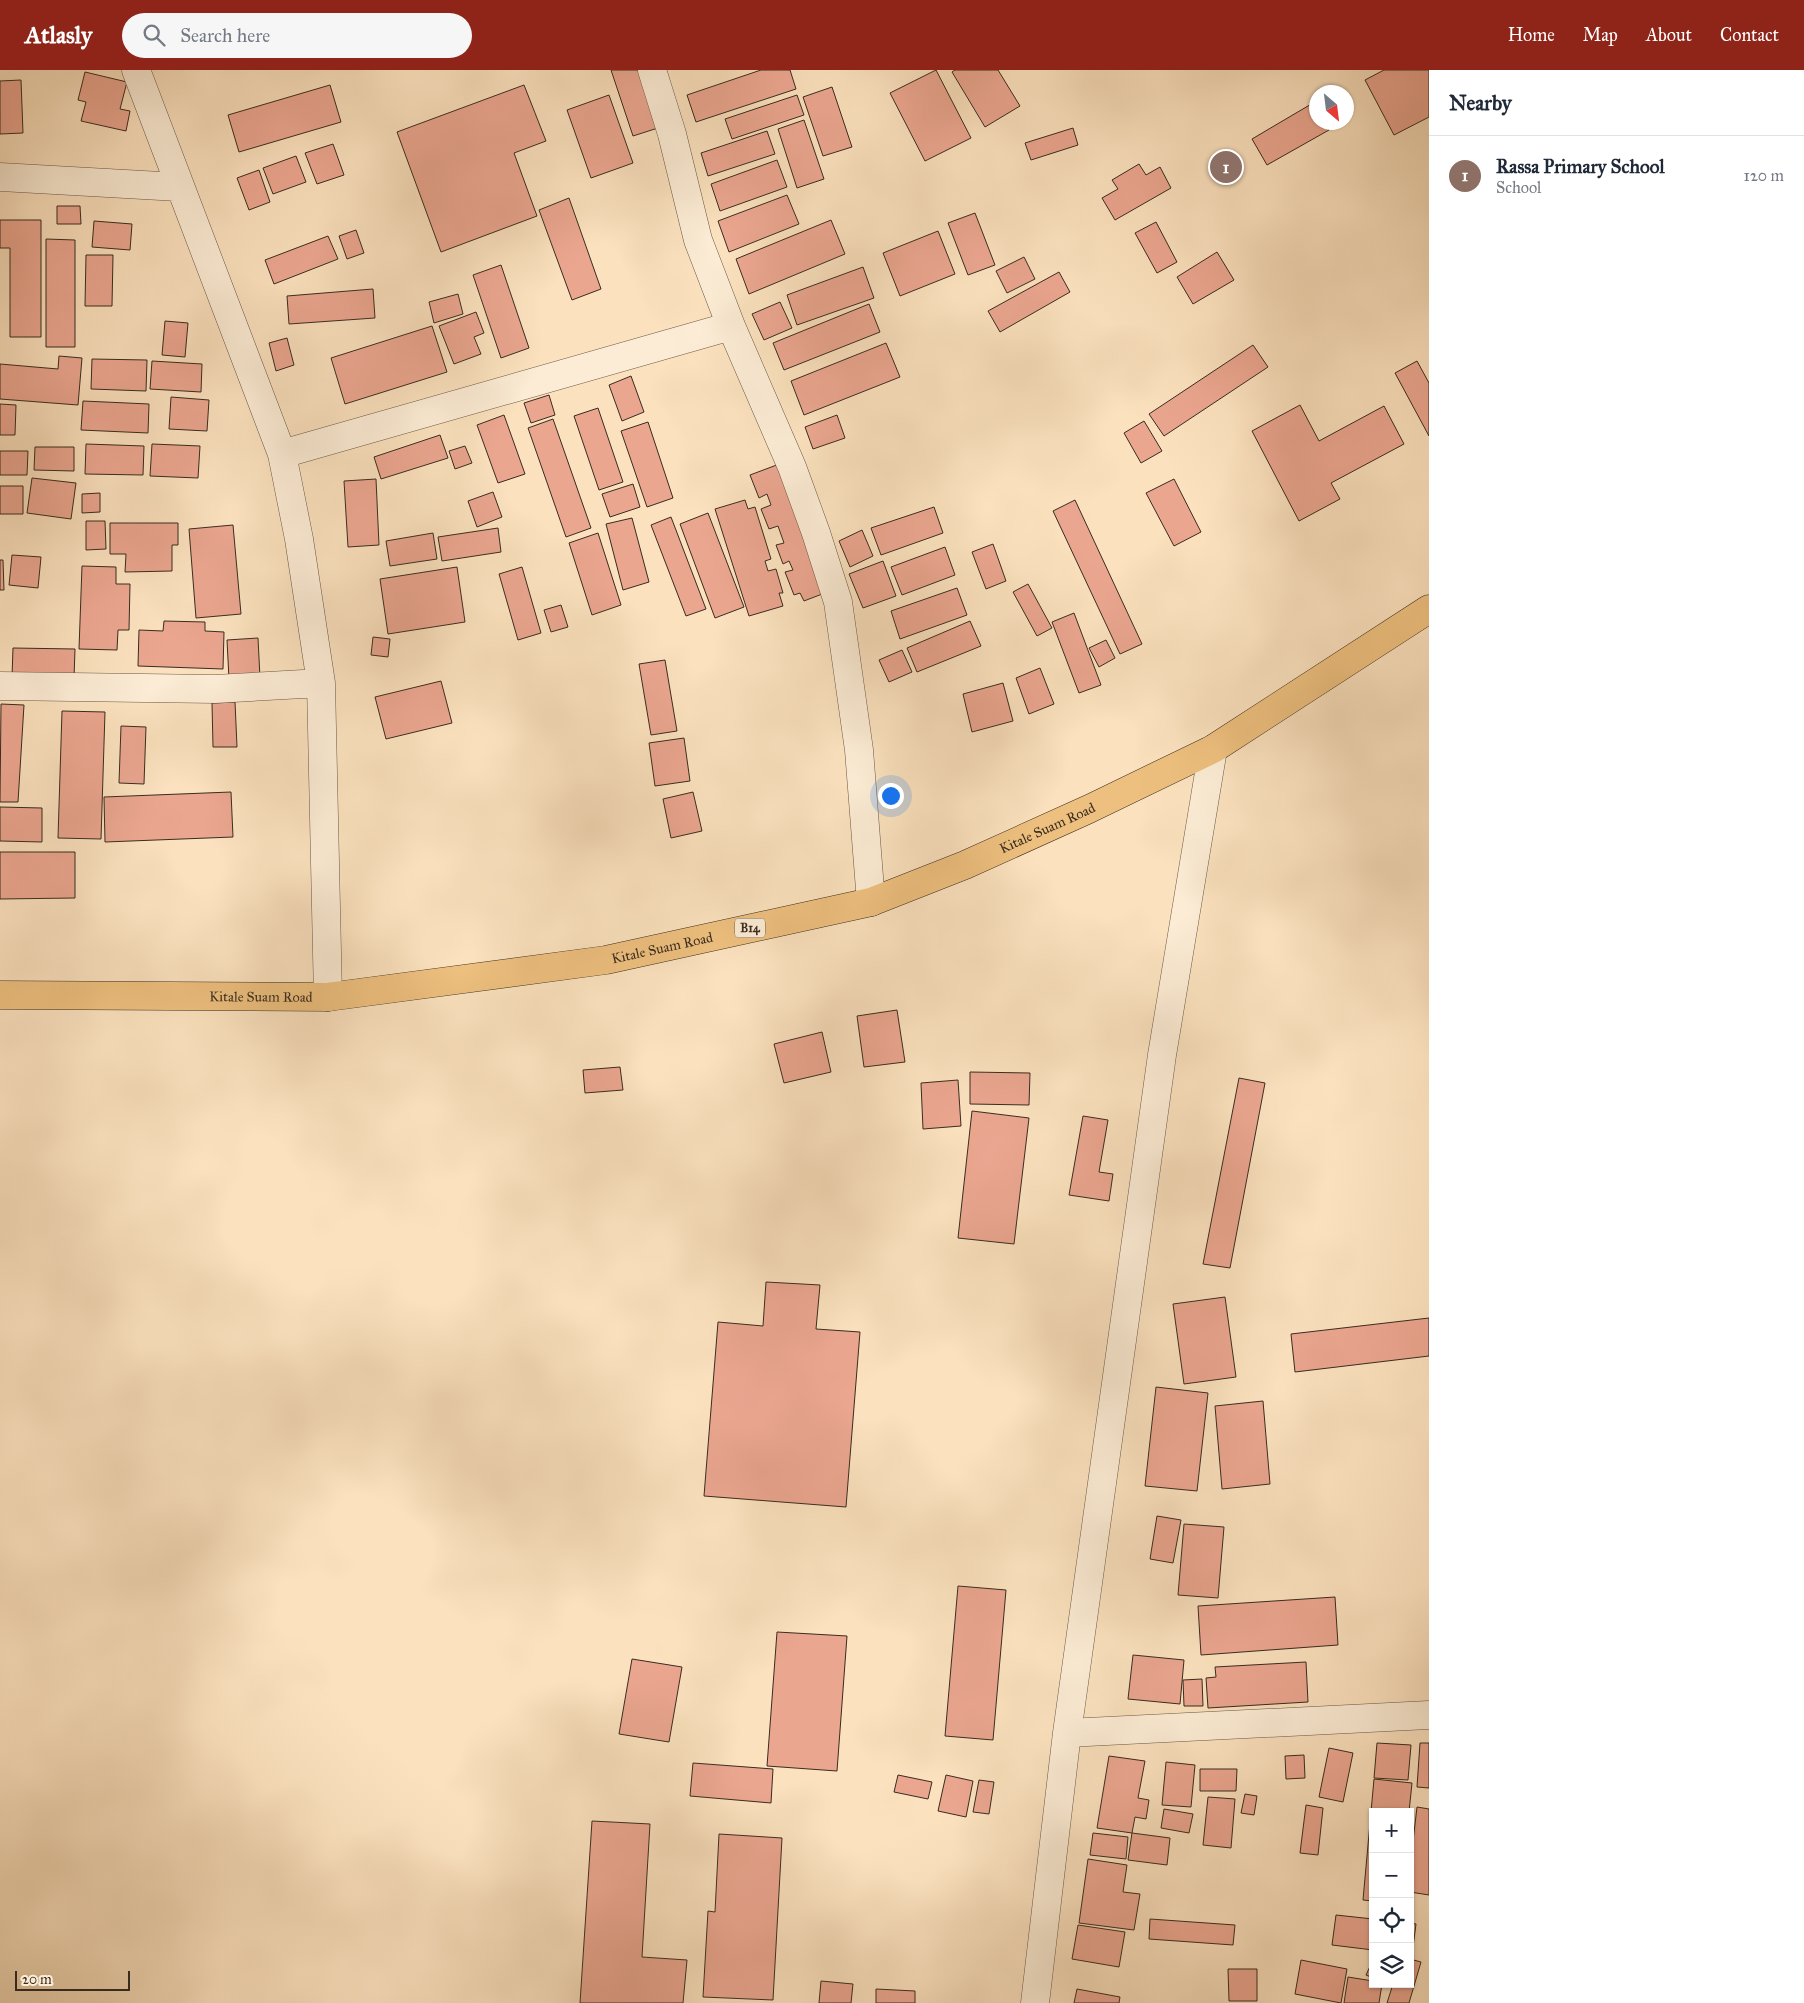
<!DOCTYPE html>
<meta charset="utf-8">
<style>
body{margin:0;font-family:"IM FELL Great Primer",serif;background:#f6f6f7;color:#1f2937}
.controls{position:absolute;right:15px;bottom:15px;display:grid;overflow:hidden;border-radius:0px;box-shadow:0 1px 4px #0004}
.controls button{width:45px;height:45px;display:grid;place-items:center;padding:0;border:0;border-bottom:1px solid #e0e1e3;background:#fff;color:#1f2937;font:25px sans-serif}
.compass{position:absolute;left:1309px;top:15px;width:45px;height:45px;border-radius:50%;background:#fff;box-shadow:0 1px 4px #0004;rotate:152deg}
.scale{position:absolute;left:15px;bottom:12px;width:115px;box-sizing:border-box;padding-left:5px;border:2px solid #392c1f;border-top:0;font-size:14px;line-height:18px;white-space:nowrap;color:#392c1f;-webkit-text-stroke:4px #fcecd5;paint-order:stroke}
.you{position:absolute;left:890px;top:725px;width:18px;height:18px;margin:-12px;border:4px solid #fff;border-radius:50%;background:#1a73e8;box-shadow:0 0 0 8px #1a73e833}
.badge{display:grid;place-items:center;width:32px;height:32px;border-radius:50%;background:#8f2418;color:#fff;font-size:16px;font-weight:700}
.pin{position:absolute;translate:-50% -50%;border:2px solid #fff;box-shadow:0 1px 5px #0006}
.list{margin:0;padding:0;list-style:none}
h2{display:flex;justify-content:space-between;align-items:center;height:65px;margin:0;padding:0 20px;font-size:21px}
h2 small{font-size:16px;font-weight:400;color:#747a83}
.list li{display:grid;grid-template-columns:32px 1fr auto;gap:15px;align-items:center;box-sizing:border-box;height:80px;padding:0 20px;border-top:1px solid #e0e1e3}
.list b{display:block;font-size:19px;white-space:nowrap}
.list p{margin:0;font-size:16px;white-space:nowrap;color:#747a83}
.list em{font-size:16px;font-style:normal;color:#747a83}
.icon{flex:none;width:28px;height:28px;fill:none;stroke:currentColor;stroke-width:2;stroke-linecap:round;stroke-linejoin:round}
.map{position:relative;flex:none;width:1429px;height:1933px;overflow:hidden}
header{display:flex;align-items:center;gap:30px;box-sizing:border-box;height:70px;padding:0 25px;background:#8f2418;color:#fff}
header strong{font-size:24px}
nav{display:flex;gap:28px;margin-inline-start:auto;font-size:18px}
.search{width:350px;height:45px;background:#f6f6f7;display:flex;align-items:center;gap:12px;box-sizing:border-box;padding:0 18px;border-radius:28px;color:#747a83;font-size:19px}
main{display:flex}
aside{flex:1;background:#fff}
.map>svg:first-child{display:block}
.building{fill:#eba690;stroke:#392c1f}
.lines{fill:none;stroke-linecap:round;stroke-linejoin:round}
.minor-casing{stroke:#6a5947;stroke-width:29}
.highway-casing{stroke:#392c1f;stroke-width:29}
.minor{stroke:#fcecd5;stroke-width:28}
.highway{stroke:#eec07f;stroke-width:28}
.labels{text-anchor:middle;dominant-baseline:central;stroke-width:4;stroke-linejoin:round;paint-order:stroke}
.shield{fill:#fcecd5;stroke:#746656;stroke-width:1}
.shield-label{font-size:12px;font-weight:bold;fill:#392c1f}
.street-label{font-size:14px;fill:#392c1f;stroke:#fcecd5}
</style>
<header>
<strong>Atlasly</strong>
<div class="search"><svg class="icon" aria-label="search" viewBox="0 0 24 24"><circle cx="10" cy="10" r="6"/><path d="M15 15l6 6"/></svg>Search here</div>
<nav><a>Home</a><a>Map</a><a>About</a><a>Contact</a></nav>
</header>
<main>
<div class="map">
<svg width="1429" height="1933" viewBox="0 0 1429 1933">
<rect width="100%" height="100%" fill="#fbe1be"/>
<filter id="stains"><feTurbulence type="fractalNoise" baseFrequency=".004" numOctaves="4"/><feColorMatrix values="0 0 0 0 .2 0 0 0 0 .09 0 0 0 0 .02 0 0 0 .5 -.17"/></filter>
<radialGradient id="worn" r=".72"><stop offset=".6" stop-color="#630" stop-opacity="0"/><stop offset="1" stop-color="#630" stop-opacity=".3"/></radialGradient>
<!-- building -->
<path class="building" d="M611,0H643L661,57L633,66Z
M761,0H790L796,19L696,52L687,25Z
M936,0L971,68L925,91L890,23Z
M955,0H998L1020,36L985,57L952,2Z
M1384,0H1429V47L1394,65L1365,10Z
M85,2L127,12L120,39L130,41L126,61L81,51L86,32L78,30Z
M21,10L23,63L0,64V11Z
M330,15L341,52L239,82L228,45Z
M524,15L546,71L514,83L537,146L441,182L397,62Z
M832,17L852,77L823,86L803,27Z
M609,25L633,93L591,108L567,40Z
M797,25L804,45L732,69L725,49Z
M1313,33L1316,39V52H1325L1329,60L1267,95L1252,69Z
M804,50L824,109L797,118L778,59Z
M1073,58L1078,75L1031,90L1025,73Z
M767,61L775,84L708,106L701,83Z
M333,74L344,105L317,114L305,83Z
M296,86L306,112L273,124L263,98Z
M777,90L787,117L720,141L711,114Z
M1139,94L1146,105L1160,97L1171,118L1115,150L1102,128L1118,119L1112,110Z
M259,100L270,132L249,140L237,108Z
M787,125L799,154L729,182L718,151Z
M569,128L601,219L572,230L539,140Z
M57,136H80L81,154H57Z
M975,143L995,195L968,205L948,153Z
M0,150H41V267H10V178H0Z
M831,150L845,184L749,224L736,189Z
M94,151L132,154L130,180L92,177Z
M1156,152L1177,192L1157,203L1135,163Z
M356,160L364,183L347,189L339,166Z
M938,161L955,204L900,226L883,183Z
M328,166L338,189L274,214L265,190Z
M46,169L75,170V277H46Z
M1217,182L1234,210L1193,234L1177,207Z
M86,185H113L112,236H85Z
M1024,187L1035,209L1007,223L996,201Z
M501,195L529,278L501,288L473,205Z
M863,197L874,228L797,255L787,225Z
M1059,202L1070,222L1000,262L988,241Z
M373,219L375,248L289,254L287,226Z
M458,224L463,244L434,253L429,232Z
M780,232L792,258L764,270L752,244Z
M869,234L880,262L784,300L773,273Z
M476,242L484,263L474,267L481,284L454,294L439,256Z
M165,251L188,253L185,287L162,285Z
M432,256L447,302L345,334L331,288Z
M287,268L294,295L276,301L269,273Z
M886,273L900,307L804,345L791,311Z
M1253,275L1268,297L1164,366L1149,344Z
M59,286L82,288L78,335L0,329V294L58,299Z
M92,289L147,290L146,321L91,319Z
M152,291L202,294L201,322L150,319Z
M1417,291L1429,313V366L1395,303Z
M631,306L644,342L622,351L609,315Z
M549,325L555,345L531,353L524,333Z
M171,327L209,330L207,361L169,359Z
M83,331L149,334L148,363L81,360Z
M0,334L16,335L15,365H0Z
M1300,335L1319,371L1384,336L1404,374L1331,413L1340,429L1299,451L1252,361Z
M598,338L623,412L599,420L574,346Z
M504,345L525,404L498,413L477,355Z
M837,345L845,368L813,379L805,357Z
M553,349L591,458L566,467L528,358Z
M1144,351L1162,381L1141,393L1124,363Z
M648,352L673,428L647,437L621,361Z
M440,365L448,388L381,409L374,387Z
M86,374L144,376L143,405L85,404Z
M152,374L200,376L198,408L150,406Z
M465,376L472,393L455,399L449,381Z
M35,377H74V401L34,400Z
M0,381H28L27,405H0Z
M782,393L830,521L804,531L800,523L794,525L785,502L793,500L789,491L783,494L776,475L784,473L778,456L769,459L761,439L771,435L767,424L759,428L750,405Z
M32,408L76,413L71,449L27,443Z
M376,409L379,475L348,477L344,411Z
M1174,409L1201,462L1174,476L1146,423Z
M633,414L640,437L610,447L602,424Z
M0,416H23V444H0Z
M493,422L502,447L477,457L468,431Z
M100,423V442L82,443V424Z
M745,430L748,439L755,437L771,489L765,491L768,501L776,499L783,523H779L783,536L749,546L715,439Z
M1075,430L1142,574L1120,584L1053,441Z
M934,437L943,463L881,485L871,458Z
M708,443L744,537L715,548L680,454Z
M671,447L706,539L686,546L651,455Z
M632,448L649,512L623,520L606,454Z
M86,451H105L106,479L86,480Z
M110,453H178V475H172V501L125,502L126,484H110Z
M233,455L241,544L196,548L189,459Z
M498,458L501,482L442,491L438,467Z
M862,460L873,486L850,497L839,471Z
M433,463L437,489L390,496L386,471Z
M598,463L621,535L592,545L569,473Z
M993,474L1006,511L986,519L972,482Z
M945,477L955,505L902,525L891,497Z
M12,485L41,487L38,518L9,515Z
M0,490H3L4,520H0Z
M883,491L896,526L863,538L849,504Z
M82,496L116,497V514H130L129,560H118L117,580L79,579Z
M457,497L465,552L388,564L380,509Z
M522,497L541,563L518,570L499,504Z
M1028,514L1052,558L1037,566L1013,522Z
M957,518L967,545L900,569L891,541Z
M561,535L568,557L551,562L544,540Z
M1074,543L1101,615L1079,623L1052,552Z
M164,551L205,552V561L224,562L223,599L138,596L139,560L163,561Z
M970,551L981,576L917,602L907,578Z
M373,567L390,569L388,587L371,585Z
M258,568L260,608L229,609L227,570Z
M1106,570L1115,588L1099,597L1089,578Z
M13,578L75,579L74,608L12,607Z
M902,580L912,602L889,612L879,590Z
M665,590L677,661L651,665L639,594Z
M1040,598L1054,634L1029,644L1016,608Z
M441,611L452,653L386,669L375,627Z
M1003,613L1013,651L972,662L963,624Z
M235,632L237,677H213L212,633Z
M1,634L24,635L18,732H0Z
M62,641L105,642L101,769L58,768Z
M121,656L146,657L144,714L119,713Z
M684,668L690,711L655,716L649,673Z
M231,722L233,767L105,772L104,727Z
M693,722L702,761L671,768L663,729Z
M0,737L42,738V772L0,771Z
M0,782H75V828L0,829Z
M897,940L905,992L864,997L857,946Z
M822,962L831,1002L784,1013L774,974Z
M620,997L623,1020L585,1023L583,1000Z
M970,1002L1030,1003L1029,1035L970,1034Z
M1239,1008L1265,1013L1230,1198L1203,1194Z
M958,1010L961,1056L923,1059L921,1013Z
M972,1041L1029,1048L1014,1174L958,1168Z
M1083,1046L1108,1050L1099,1102L1113,1104L1109,1131L1069,1125Z
M766,1212L820,1215L816,1259L860,1262L846,1437L704,1426L718,1252L763,1256Z
M1225,1227L1236,1307L1184,1314L1173,1234Z
M1429,1248V1286L1295,1302L1291,1264Z
M1156,1317L1208,1323L1197,1421L1145,1416Z
M1263,1331L1270,1414L1222,1419L1215,1336Z
M1157,1446L1181,1450L1173,1493L1150,1489Z
M1184,1454L1224,1457L1218,1528L1178,1525Z
M958,1516L1006,1520L993,1670L945,1666Z
M1335,1527L1338,1575L1201,1585L1198,1536Z
M777,1562L847,1566L837,1701L767,1696Z
M1133,1585L1184,1590L1180,1634L1128,1629Z
M632,1589L682,1597L669,1672L619,1664Z
M1306,1592L1308,1632L1208,1638L1206,1608L1216,1607L1215,1597Z
M1202,1609L1203,1636H1184L1183,1610Z
M1377,1673L1411,1675L1408,1710L1374,1708Z
M1420,1673H1429V1718L1417,1717Z
M1329,1678L1353,1683L1343,1732L1319,1727Z
M1304,1685L1305,1708L1286,1709L1285,1686Z
M1109,1686L1145,1691L1138,1728L1149,1730L1146,1749L1135,1747L1132,1763L1097,1758Z
M1166,1692L1195,1695L1191,1737L1162,1735Z
M693,1693L773,1699L771,1733L690,1726Z
M1200,1699H1237L1236,1721H1200Z
M898,1705L932,1712L928,1729L894,1722Z
M946,1705L973,1711L966,1747L938,1741Z
M1374,1709L1412,1713L1409,1742H1373V1831L1363,1830Z
M979,1710L994,1712L989,1744L973,1742Z
M1245,1724L1257,1726L1254,1745L1241,1743Z
M1208,1727L1235,1729L1231,1778L1203,1775Z
M1306,1735L1323,1738L1318,1785L1300,1783Z
M1417,1737L1429,1739V1825L1410,1822V1797Z
M1164,1739L1193,1744L1189,1763L1161,1758Z
M592,1751L650,1754L642,1887L687,1890L683,1933H580Z
M1093,1763L1128,1767L1126,1789L1090,1785Z
M1132,1763L1170,1768L1167,1795L1128,1790Z
M719,1764L782,1768L773,1930L703,1927L708,1841L715,1842Z
M1088,1789L1127,1795L1123,1822L1140,1824L1134,1860L1079,1853Z
M1336,1845L1373,1849V1880L1332,1875Z
M1150,1849L1235,1855L1233,1875L1149,1869Z
M1410,1853L1416,1854L1412,1885L1410,1884Z
M1078,1855L1125,1862L1119,1897L1072,1889Z
M1410,1889L1421,1892L1409,1933H1387L1393,1914H1410Z
M1301,1890L1347,1899L1341,1933L1295,1924Z
M1373,1890V1908L1366,1905Z
M1228,1899H1257V1931H1229Z
M1348,1907L1373,1911V1914H1382L1379,1933H1344Z
M821,1911L853,1914L851,1933H819Z
M876,1919L915,1921V1933H876Z
M1077,1919L1120,1927L1119,1933H1074Z"/>
<g class="lines">
<defs>
<path id="minor" d="M136,0L282,384L299,469L321,613L328,927
M652,0L672,64L698,170L731,256
M0,107L179,117
M282,384L731,256L792,397L816,463L838,532L859,680L871,832
M0,616L215,619L321,613
M1067,1663L1429,1645
M1035,1933L1067,1663L1162,985L1213,679"/>
<g id="highway">
<path id="s1" d="M0,925L328,927L606,890L871,832L965,795L1089,739L1213,679L1429,539"/>
</g>
</defs>
<!-- minor casing -->
<use href="#minor" class="minor-casing"/>
<!-- highway casing -->
<use href="#highway" class="highway-casing"/>
<!-- minor -->
<use href="#minor" class="minor"/>
<!-- highway -->
<use href="#highway" class="highway"/>
</g>
<g class="labels">
<!-- shield labels -->
<rect class="shield" x="735" y="848.5" width="30" height="19" rx="4"/>
<g class="shield-label">
<text x="750" y="858">B14</text>
</g>
<!-- street labels -->
<g class="street-label">
<text stroke="none"><textPath href="#s1" startOffset="1071">Kitale Suam Road</textPath></text>
<text stroke="none"><textPath href="#s1" startOffset="666">Kitale Suam Road</textPath></text>
<text stroke="none"><textPath href="#s1" startOffset="261">Kitale Suam Road</textPath></text>
</g>
</g>
<rect width="100%" height="100%" filter="url(#stains)"/>
<rect width="100%" height="100%" fill="url(#worn)"/>
</svg>
<div class="controls">
<button>+</button>
<button>−</button>
<button><svg class="icon" aria-label="locate" viewBox="0 0 24 24"><circle cx="12" cy="12" r="6"/><path d="M12 2v4M12 18v4M2 12h4M18 12h4"/></svg></button>
<button><svg class="icon" aria-label="layers" viewBox="0 0 24 24"><path d="M12 4l9 5-9 5-9-5zM3 14l9 5 9-5"/></svg></button>
</div>
<svg class="compass" viewBox="-18 -18 36 36"><path d="M0-13l5 13h-10z" fill="#e53935"/><path d="M0 13l5-13h-10z" fill="#747a83"/></svg>
<div class="scale">20 m</div>
<div class="you"></div>
<div class="pin badge" style="left:1226px;top:97px;background:#8d6e63">1</div>
</div>
<aside>
<h2>Nearby<small></small></h2>
<ul class="list">
<li><span class="badge" style="background:#8d6e63">1</span><div><b>Rassa Primary School</b><p>School</p></div><em>120 m</em></li>
</ul>
</aside>
</main>
